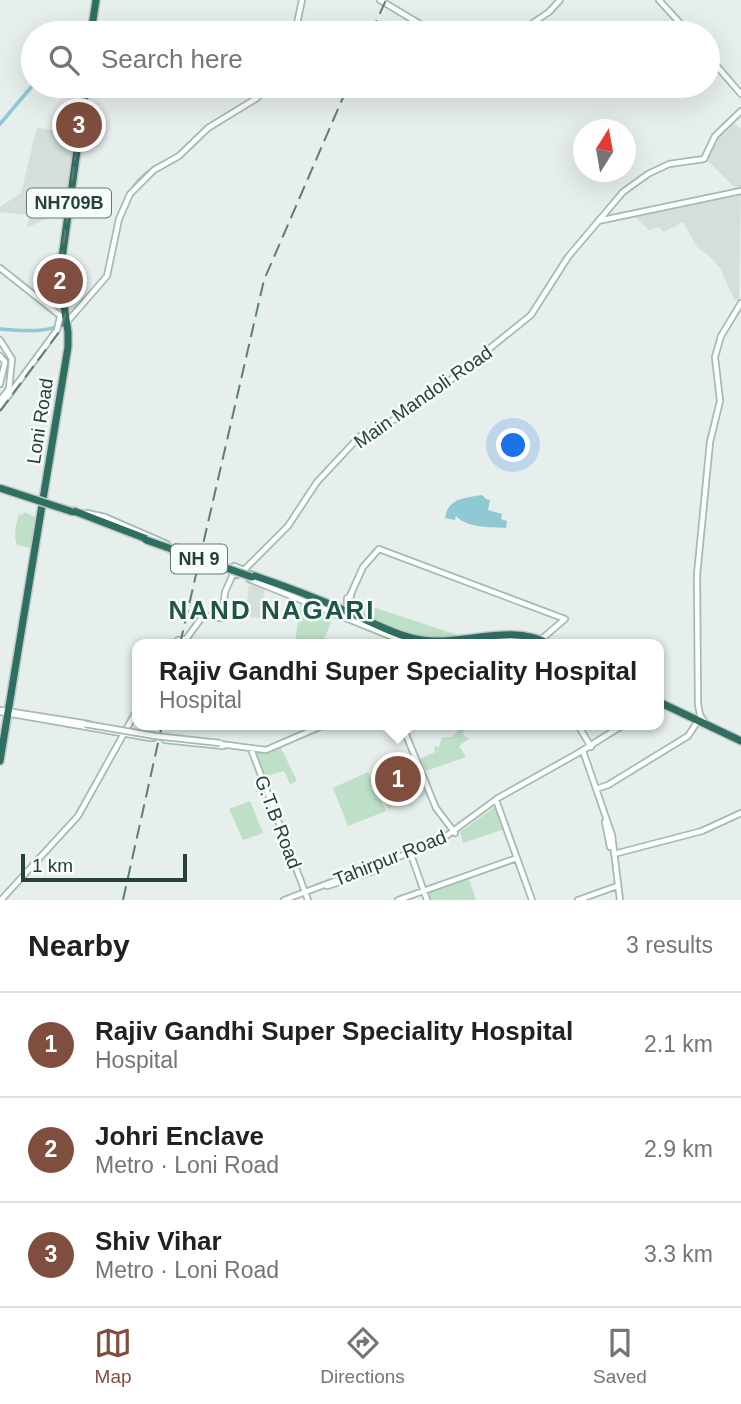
<!DOCTYPE html>
<meta charset="utf-8">
<style>
body{margin:0;font-family:Arial,sans-serif;background:#f2f2f2;color:#202124}
.compass{position:absolute;left:573px;top:119px;width:63px;height:63px;border-radius:50%;background:#fff;box-shadow:0 7px 28px #0002;rotate:11deg}
.scale{position:absolute;left:21px;bottom:18px;width:166px;box-sizing:border-box;padding-left:7px;border:4px solid #24423a;border-top:0;font-size:19px;line-height:24px;white-space:nowrap;color:#24423a;-webkit-text-stroke:5px #f7fbf9;paint-order:stroke}
.you{position:absolute;left:514px;top:446px;width:24px;height:24px;margin:-18px;border:5px solid #fff;border-radius:50%;background:#1a73e8;box-shadow:0 0 0 10px #1a73e833}
.badge{display:grid;place-items:center;width:46px;height:46px;border-radius:50%;background:#7f4e3f;color:#fff;font-size:23px;font-weight:700}
.pin{position:absolute;translate:-50% -50%;border:4px solid #fff;box-shadow:0 2px 7px #0006}
.popup{position:absolute;left:132px;top:639px;width:532px;height:91px;box-sizing:border-box;display:grid;place-content:center;border-radius:14px;background:#fff;filter:drop-shadow(0 2px 5px #0005);font-size:23px;white-space:nowrap;color:#757577}
.popup b{font-size:26px;color:#202124}
.popup::after{content:'';position:absolute;left:50%;top:100%;margin-left:-14px;border:14px solid transparent;border-top-color:#fff}
.list{margin:0;padding:0;list-style:none}
h2{display:flex;justify-content:space-between;align-items:center;height:91px;margin:0;padding:0 28px;font-size:30px}
h2 small{font-size:23px;font-weight:400;color:#757577}
.list li{display:grid;grid-template-columns:46px 1fr auto;gap:21px;align-items:center;box-sizing:border-box;height:105px;padding:0 28px;border-top:2px solid #e0e0e0}
.list b{display:block;font-size:26px;white-space:nowrap}
.list p{margin:0;font-size:23px;white-space:nowrap;color:#757577}
.list em{font-size:23px;font-style:normal;color:#757577}
.icon{flex:none;width:38px;height:38px;fill:none;stroke:currentColor;stroke-width:2;stroke-linecap:round;stroke-linejoin:round}
.map{position:relative;flex:none;width:741px;height:900px;overflow:hidden}
.search{position:absolute;background:#fff;box-shadow:0 7px 28px #0002;left:21px;right:21px;top:21px;height:77px;display:flex;align-items:center;gap:18px;box-sizing:border-box;padding:0 24px;border-radius:38px;color:#757577;font-size:26px}
.sheet{height:406px;background:#fff}
nav{display:flex;justify-content:space-around;align-items:center;box-sizing:border-box;height:98px;border-top:2px solid #e0e0e0;background:#fff;font-size:19px;color:#757577}
nav a{display:grid;justify-items:center;gap:4px}
nav .on{color:#7f4e3f}
.map>svg:first-child{display:block}
.built{fill:#d4dfda}
.green{fill:#bfe0c8}
.water{fill:#8ec9d4}
.lines{fill:none;stroke-linecap:round;stroke-linejoin:round}
.canal{stroke:#8ec9d4;stroke-width:3.5}
.secondary-casing{stroke:#a4bbb3;stroke-width:8}
.highway-casing{stroke:#c2cac8;stroke-width:10}
.secondary{stroke:#fff;stroke-width:4.5}
.highway{stroke:#2f6f62;stroke-width:7}
.rail{stroke:#5f7d75;stroke-width:2;stroke-dasharray:14 7;stroke-linecap:butt}
.secondary-bridge-casing{stroke:#a4bbb3;stroke-width:8;stroke-linecap:butt}
.highway-bridge-casing{stroke:#c2cac8;stroke-width:10;stroke-linecap:butt}
.secondary-bridge{stroke:#fff;stroke-width:4.5}
.highway-bridge{stroke:#2f6f62;stroke-width:7}
.labels{text-anchor:middle;dominant-baseline:central;stroke-width:5;stroke-linejoin:round;paint-order:stroke}
.shield{fill:#f7fbf9;stroke:#637a73;stroke-width:2}
.shield-label{font-size:18px;font-weight:bold;fill:#24423a}
.street-label{font-size:19px;fill:#24423a;stroke:#f7fbf9}
.district-label{font-size:26px;font-weight:bold;letter-spacing:2px;fill:#1f5548;stroke:#f7fbf9}
</style>
<div class="map">
<svg width="741" height="900" viewBox="0 0 741 900">
<rect width="100%" height="100%" fill="#e6efeb"/>
<!-- built -->
<path class="built" d="M733,121L739,128L741,127V188L736,189L707,160L716,137Z
M37,127L76,135L65,200L57,202L52,216L27,228L29,215L0,212V207L21,193Z
M741,193L739,302L734,299L720,268L710,257L697,247L683,222L664,232L658,227L649,230L634,216Z
M249,585L265,587L261,618L245,616Z
M412,753L429,794L388,809L371,772Z"/>
<!-- green -->
<path class="green" d="M25,512L36,518L31,548L17,545C13,535 16,524 19,514L22,515Z
M301,599L335,613L322,644H295Z
M348,599L461,636C420,643 385,624 348,608Z
M463,725L468,727L462,734L469,739L459,746L466,757L426,771L420,759L435,752L434,746L439,747L442,737H452Z
M280,746L297,781L290,784L284,771L263,777L254,751L266,752Z
M368,772L386,811L348,826L333,788Z
M250,801L263,833L243,840L229,809Z
M496,806L505,829L463,843L460,832Z
M468,876L476,900H428L425,891Z"/>
<!-- water -->
<path class="water" d="M482,495L486,499L490,500L488,510L502,514L501,519L507,521L506,528C490,527 467,528 456,516L455,520L445,518C448,498 465,498 482,495Z"/>
<g class="lines">
<!-- canal -->
<path class="canal" d="M0,124L33,85
M211,124L237,108
M119,215C127,190 144,170 168,160
M0,329C20,330 49,335 66,321"/>
<defs>
<path id="secondary" d="M380,0L420,24L441,33
M659,0L689,33
M295,33L302,0
M518,33L549,12L560,0
M708,56L741,94
M598,221L741,191
M0,268L62,317
M67,322L107,276L119,219L130,194L154,170L179,156L208,128L257,98L268,86
M0,340L12,359L9,389L0,400
M0,356L5,362L0,384
M0,407L57,330L60,317
M87,513L105,517L167,544
M173,553L188,558L189,552L176,547
M234,566L244,570
M244,570L288,526L317,482L360,436L384,426L432,395L531,315L568,257L623,192L648,174L669,164L704,159L715,136L741,111
M249,579L410,644
M350,596L363,567L379,549L565,619L538,642L527,640
M347,612V598L351,596
M175,644L178,640L186,639L203,616L222,618L225,592L233,574L237,575
M463,644L527,639
M0,710L89,724
M0,712L150,738H153V735
M704,721L700,715L698,704L697,575L710,442L720,401L715,357L721,336L741,303
M402,725L436,808L455,833
M578,725L591,747
M165,737V740L223,746
M220,744L266,750L324,725
M251,749L308,900
M583,751L612,835L620,900
M596,789L608,785L688,736L698,721
M496,800L532,900
M605,822L610,847
M410,852L427,900
M614,854L702,831L741,813
M327,886L377,870L378,865
M1,900L78,816L137,710
M284,900L438,842L498,798L580,752L623,725
M398,900L517,858
M578,900L617,886"/>
<path id="highway" d="M91,33L96,0
M74,511L147,539
M249,574C282,585 314,597 346,611C373,622 402,640 432,641C470,643 513,624 549,644
M659,702L741,741
M0,761L68,347V332L61,286L62,258L86,86"/>
</defs>
<!-- secondary casing -->
<use href="#secondary" class="secondary-casing"/>
<!-- highway casing -->
<use href="#highway" class="highway-casing"/>
<!-- secondary -->
<use href="#secondary" class="secondary"/>
<!-- highway -->
<use href="#highway" class="highway"/>
<!-- rail -->
<path class="rail" d="M371,33L386,0
M0,411L62,328L65,315L60,281L62,255L85,86
M180,644L264,280L348,86
M123,900L162,725"/>
<defs>
<path id="secondary-bridge" d="M85,724L155,736L220,743"/>
<path id="highway-bridge" d="M0,488L73,512
M146,540L252,577"/>
</defs>
<!-- secondary-bridge casing -->
<use href="#secondary-bridge" class="secondary-bridge-casing"/>
<!-- highway-bridge casing -->
<use href="#highway-bridge" class="highway-bridge-casing"/>
<!-- secondary-bridge -->
<use href="#secondary-bridge" class="secondary-bridge"/>
<!-- highway-bridge -->
<use href="#highway-bridge" class="highway-bridge"/>
</g>
<g class="labels">
<!-- shield labels -->
<g class="shield">
<rect x="27" y="188.5" width="84" height="29" rx="5"/>
<rect x="171" y="544.5" width="56" height="29" rx="5"/>
</g>
<g class="shield-label">
<text x="69" y="203">NH709B</text>
<text x="199" y="559">NH 9</text>
</g>
<!-- street labels -->
<g class="street-label">
<text transform="translate(423 397) rotate(-35)">Main Mandoli Road</text>
<text transform="translate(40 421) rotate(-81)">Loni Road</text>
<text transform="translate(278 822) rotate(69)">G.T.B Road</text>
<text transform="translate(390 858) rotate(-22)">Tahirpur Road</text>
</g>
<!-- district labels -->
<g class="district-label">
<text x="272" y="610">NAND NAGARI</text>
</g>
</g>
</svg>
<svg class="compass" viewBox="-18 -18 36 36"><path d="M0-13l5 13h-10z" fill="#e53935"/><path d="M0 13l5-13h-10z" fill="#757577"/></svg>
<div class="scale">1 km</div>
<div class="you"></div>
<div class="pin badge" style="left:398px;top:779px">1</div>
<div class="popup"><b>Rajiv Gandhi Super Speciality Hospital</b>Hospital</div>
<div class="pin badge" style="left:60px;top:281px">2</div>
<div class="pin badge" style="left:79px;top:125px">3</div>
<div class="search"><svg class="icon" aria-label="search" viewBox="0 0 24 24"><circle cx="10" cy="10" r="6"/><path d="M15 15l6 6"/></svg>Search here</div>
</div>
<section class="sheet">
<h2>Nearby<small>3 results</small></h2>
<ul class="list">
<li><span class="badge">1</span><div><b>Rajiv Gandhi Super Speciality Hospital</b><p>Hospital</p></div><em>2.1 km</em></li>
<li><span class="badge">2</span><div><b>Johri Enclave</b><p>Metro · Loni Road</p></div><em>2.9 km</em></li>
<li><span class="badge">3</span><div><b>Shiv Vihar</b><p>Metro · Loni Road</p></div><em>3.3 km</em></li>
</ul>
</section>
<nav>
<a class="on"><svg class="icon" aria-label="map" viewBox="0 0 24 24"><path d="M3 6l6-2 6 2 6-2v14l-6 2-6-2-6 2zM9 4v14M15 6v14"/></svg>Map</a>
<a><svg class="icon" aria-label="directions" viewBox="0 0 24 24"><path d="M12 3l9 9-9 9-9-9zM9 14v-3h6M13 9l2 2-2 2"/></svg>Directions</a>
<a><svg class="icon" aria-label="saved" viewBox="0 0 24 24"><path d="M7 4h10v16l-5-4-5 4z"/></svg>Saved</a>
</nav>
